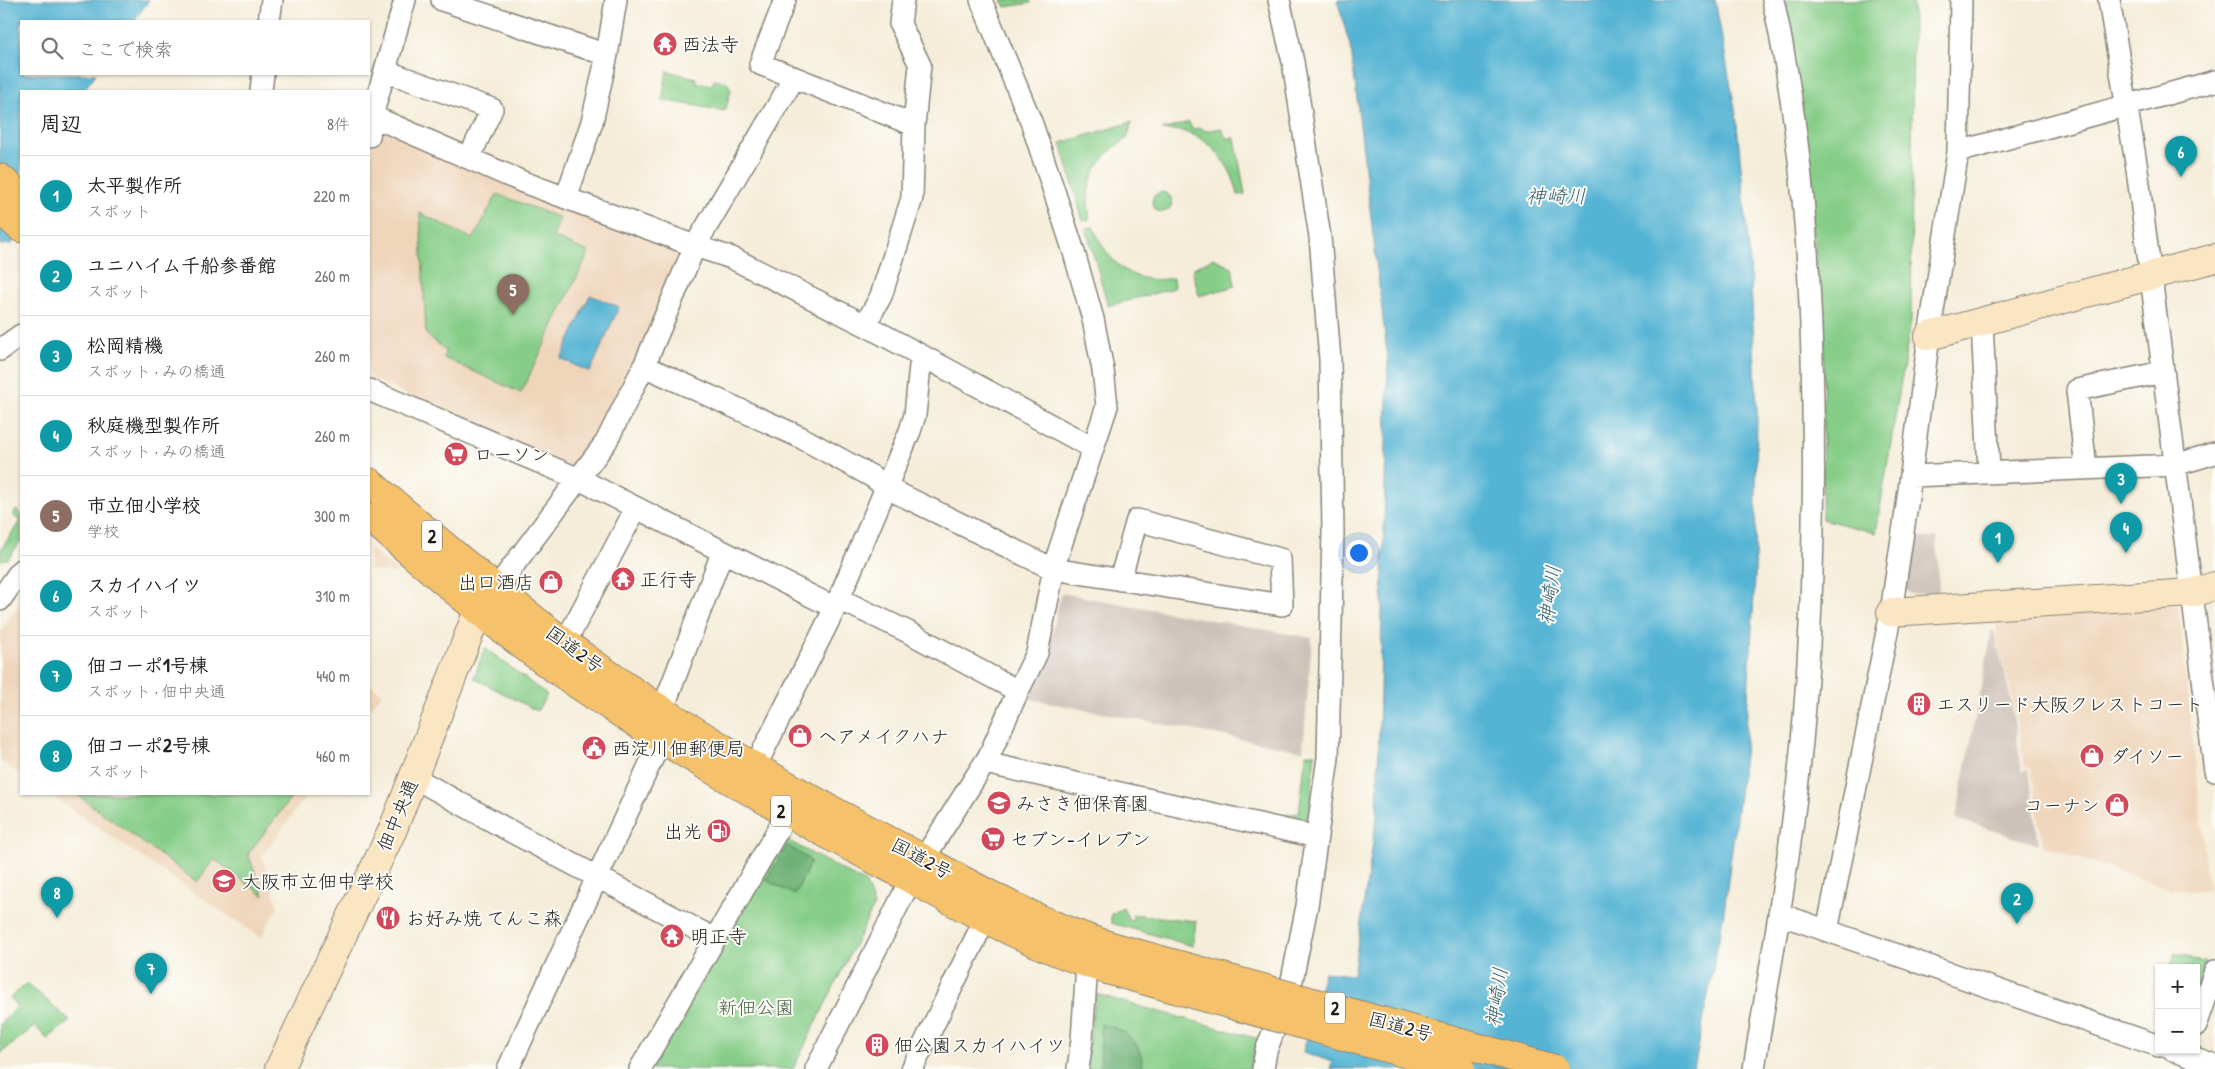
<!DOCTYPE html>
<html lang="ja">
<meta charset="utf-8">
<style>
body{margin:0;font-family:"Patrick Hand","Klee One",sans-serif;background:#f6f6f6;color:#222}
.controls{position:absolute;right:15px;bottom:15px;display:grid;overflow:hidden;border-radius:0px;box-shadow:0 1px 4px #0004}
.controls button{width:45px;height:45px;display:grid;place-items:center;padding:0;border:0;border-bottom:1px solid #e0e0e0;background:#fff;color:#222;font:25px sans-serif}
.you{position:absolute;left:1358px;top:552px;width:18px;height:18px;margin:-12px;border:4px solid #fff;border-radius:50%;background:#1a73e8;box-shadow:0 0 0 8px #1a73e833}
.badge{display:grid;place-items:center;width:32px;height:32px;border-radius:50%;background:#d1495b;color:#fff;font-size:16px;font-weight:700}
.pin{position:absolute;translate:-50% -41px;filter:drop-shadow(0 1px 2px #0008)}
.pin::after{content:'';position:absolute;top:26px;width:18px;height:15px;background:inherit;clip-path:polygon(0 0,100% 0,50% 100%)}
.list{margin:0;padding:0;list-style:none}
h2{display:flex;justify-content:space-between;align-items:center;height:65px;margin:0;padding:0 20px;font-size:21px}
h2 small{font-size:16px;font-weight:400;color:#767676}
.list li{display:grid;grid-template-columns:32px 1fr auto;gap:15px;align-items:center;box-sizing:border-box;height:80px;padding:0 20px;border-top:1px solid #e0e0e0}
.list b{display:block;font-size:19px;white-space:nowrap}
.list p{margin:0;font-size:16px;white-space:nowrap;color:#767676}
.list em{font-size:16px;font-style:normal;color:#767676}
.icon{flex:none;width:28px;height:28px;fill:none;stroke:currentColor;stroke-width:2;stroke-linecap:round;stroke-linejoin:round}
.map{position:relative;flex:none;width:2215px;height:1069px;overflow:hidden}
.search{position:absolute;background:#fff;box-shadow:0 1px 4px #0004;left:20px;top:20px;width:350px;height:55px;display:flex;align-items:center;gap:12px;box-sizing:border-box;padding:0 18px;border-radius:0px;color:#767676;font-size:19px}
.panel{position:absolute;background:#fff;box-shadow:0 1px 4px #0004;left:20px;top:90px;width:350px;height:705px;border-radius:0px}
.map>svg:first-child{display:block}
.built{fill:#efd6bb}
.industrial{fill:#cdc2b9}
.green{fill:#86cd88;stroke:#517452}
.forest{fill:#6cb074;stroke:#446648}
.water{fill:#55b4d4;stroke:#386878}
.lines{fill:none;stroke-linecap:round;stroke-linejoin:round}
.street-casing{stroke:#88847a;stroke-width:24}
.secondary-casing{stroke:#88847a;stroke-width:30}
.highway-casing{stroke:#88847a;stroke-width:30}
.street{stroke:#fff;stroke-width:21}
.secondary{stroke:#fbe6c4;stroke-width:28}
.highway{stroke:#f5c16b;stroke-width:28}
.highway-bridge-casing{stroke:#88847a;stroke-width:30;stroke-linecap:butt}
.highway-bridge{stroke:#f5c16b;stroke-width:28}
.labels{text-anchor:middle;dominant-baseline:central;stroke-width:4;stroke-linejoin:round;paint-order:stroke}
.shield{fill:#fdfcf7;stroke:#605f5e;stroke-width:1}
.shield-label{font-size:18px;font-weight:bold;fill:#1c1c1c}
.poi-label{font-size:19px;fill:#1c1c1c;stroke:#fdfcf7;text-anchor:start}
.street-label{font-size:19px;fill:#1c1c1c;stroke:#fdfcf7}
.park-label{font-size:19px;fill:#466347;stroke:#fdfcf7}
.water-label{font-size:20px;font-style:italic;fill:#36606f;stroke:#fdfcf7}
</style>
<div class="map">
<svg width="2215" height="1069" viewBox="0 0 2215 1069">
<rect width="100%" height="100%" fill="#fdfcf7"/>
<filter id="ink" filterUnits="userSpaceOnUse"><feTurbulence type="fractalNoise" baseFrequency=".02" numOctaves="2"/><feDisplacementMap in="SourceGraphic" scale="10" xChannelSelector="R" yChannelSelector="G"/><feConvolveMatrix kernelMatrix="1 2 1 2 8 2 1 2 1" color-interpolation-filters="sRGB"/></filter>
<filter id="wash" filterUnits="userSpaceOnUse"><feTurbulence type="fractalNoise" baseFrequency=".0096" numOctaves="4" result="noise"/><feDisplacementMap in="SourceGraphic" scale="20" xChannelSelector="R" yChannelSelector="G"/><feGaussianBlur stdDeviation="1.12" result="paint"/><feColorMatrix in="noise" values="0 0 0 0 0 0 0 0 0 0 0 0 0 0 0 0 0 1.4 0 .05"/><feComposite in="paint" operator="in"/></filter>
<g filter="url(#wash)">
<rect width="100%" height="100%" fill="#f5edd9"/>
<!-- built -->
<path class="built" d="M375,128L683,244L686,255L582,468L573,470L372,379L369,375V174Z
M369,548L399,573L369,570Z
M21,601V775L0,760V633Z
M2178,605L2209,890L2171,889L2043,846L2031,768H2025L2012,696L1997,640L1996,621Z
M369,683L382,694L369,711Z
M49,794H308L262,856L278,907L261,938Z"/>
<!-- industrial -->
<path class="industrial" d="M1937,537L1939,593L1910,594L1903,586L1909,539Z
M1061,593L1312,638L1303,751L1029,699L1050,644Z
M1992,630L1994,631L2010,696L2022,771L2029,770L2039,845L1956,819Z"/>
<!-- green -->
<path class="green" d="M1002,0H1030L1031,3L1006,7Z
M1786,0H1913L1911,321L1876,533L1822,519L1824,328Z
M667,71L696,78V82L712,85L714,80L727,82L731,90L725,111L662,100Z
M1132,122L1127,139C1107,150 1089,172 1088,196C1087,204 1090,212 1089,220L1083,221L1061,143Z
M1189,122L1192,129L1202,128L1205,131L1221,128L1226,138H1235L1245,194L1238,195C1233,169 1213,139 1185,132C1178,130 1170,130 1162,130Z
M1152 202a10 10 0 1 1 20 0a10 10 0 1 1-20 0Z
M497,194L560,218L553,237L589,252L521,393L444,358L445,350L426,334L420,213L473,239Z
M1093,227C1109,263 1131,286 1173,278L1174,288L1108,306L1086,228Z
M1213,258L1232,267L1235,286L1199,296L1192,269Z
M16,510L21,514V541L8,559L0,560V551L20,521L13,515Z
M485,648L547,695L537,711L474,678Z
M1306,754H1315L1309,824L1299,828L1286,824L1287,814L1299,813Z
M76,794H294L248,854L264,896L214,859L197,882Z
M785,839L866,883L874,906L793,1069H651Z
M1123,908L1129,920L1134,918L1132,914L1196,921L1193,946L1111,923V914Z
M2175,953L2206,963L2196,992V968H2170Z
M27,983L70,1021L47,1039L35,1026L0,1054V1024L17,1007L10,998Z
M1095,994L1259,1039L1249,1069H1086Z"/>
<!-- forest -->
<path class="forest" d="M787,845L811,861L795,895L766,880Z
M1101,1024C1128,1030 1141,1041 1143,1069H1100Z"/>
<!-- water -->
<path class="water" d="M0,0H149L134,21H21V74H96L83,91H21V232L11,244L0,245Z
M1337,0H1715L1736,114L1750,262L1757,408L1755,578L1745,748L1724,912L1694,1069H1330L1332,1062L1303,1052L1324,972L1353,975L1377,815L1388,361L1351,49Z
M590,295L619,307L590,372L561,359Z"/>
</g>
<g filter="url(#ink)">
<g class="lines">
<defs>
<path id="street" d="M442,0L607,55
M785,0L760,64L914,125
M2109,0L2137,169L2215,771
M269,21L272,0
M385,71L492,109L469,158
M261,91L263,74
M372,116L523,182L695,246L732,258L865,325L1093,448
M369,136L372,116L405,0
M1958,152L2215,81
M566,198L592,122L607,55L616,0
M1982,321L1989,472
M865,325L881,296L912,198L914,125L920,65L900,24L903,0
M0,350L21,335
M644,366L800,437L873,477L885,487L1053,569L1282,605L1280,559L1137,520L1120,580
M369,390L579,479L835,608
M2086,468L2077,390L2163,372
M1911,476L2175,465L2215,453
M495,590L606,442L644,366L695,246L794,78
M839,599L906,631L1018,691
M0,600L21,570
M565,643L636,508
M662,711L722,553
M985,763L1317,837
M755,767L835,608L910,431L915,415L921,356
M413,777L512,832L715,939
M1779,914L2159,1046
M1827,931L1891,612L1907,505L1929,336L1958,152L1961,0
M2196,1026L2215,971
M2172,1050L2215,1065
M508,1069L661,740
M640,1069L787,814
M816,1069L911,879L989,756L1018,691L1037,653L1055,563L1107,406L1103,370L1093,319L1073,249L1032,124L981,0
M912,1069L985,919
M1078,1069L1082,1040L1087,964L1093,951
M1263,1069L1266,1051L1291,985L1307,906L1328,758L1333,530L1330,360L1320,237L1293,62L1279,0
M1754,1069C1768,978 1785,888 1796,797C1812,666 1815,534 1813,403C1811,268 1802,132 1773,0"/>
<path id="secondary" d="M1929,336L2215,258
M1891,612L2192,593L2215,586
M279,1069L393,829L478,611L493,593"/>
<path id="highway" d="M0,178L21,196
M0,210L21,228
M369,482C446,547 521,613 604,671C699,738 802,795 905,849C972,885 1040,925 1114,947
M369,517C428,567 485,619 548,664C658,742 768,803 886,866C958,904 1029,946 1107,970"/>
</defs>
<!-- street casing -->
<use href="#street" class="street-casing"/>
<!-- secondary casing -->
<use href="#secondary" class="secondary-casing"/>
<!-- highway casing -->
<use href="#highway" class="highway-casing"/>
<!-- street -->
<use href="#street" class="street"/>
<!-- secondary -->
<use href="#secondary" class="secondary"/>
<!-- highway -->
<use href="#highway" class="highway"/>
<defs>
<path id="highway-bridge" d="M1114,947L1555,1069
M1107,970L1461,1069"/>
</defs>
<!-- highway-bridge casing -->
<use href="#highway-bridge" class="highway-bridge-casing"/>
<!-- highway-bridge -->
<use href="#highway-bridge" class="highway-bridge"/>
</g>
</g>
<!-- icons -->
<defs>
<symbol id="temple-disc" viewBox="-11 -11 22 22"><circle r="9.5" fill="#d1495b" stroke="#fdfcf7"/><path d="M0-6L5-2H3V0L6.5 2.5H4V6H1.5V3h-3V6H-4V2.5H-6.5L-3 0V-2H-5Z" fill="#fff"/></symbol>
<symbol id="supermarket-disc" viewBox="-11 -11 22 22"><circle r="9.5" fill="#d1495b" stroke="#fdfcf7"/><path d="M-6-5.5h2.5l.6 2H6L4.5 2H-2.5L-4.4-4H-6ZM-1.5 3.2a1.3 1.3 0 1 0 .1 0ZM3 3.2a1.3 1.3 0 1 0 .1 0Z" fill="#fff"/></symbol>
<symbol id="shop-disc" viewBox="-11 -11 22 22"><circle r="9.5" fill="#d1495b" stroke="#fdfcf7"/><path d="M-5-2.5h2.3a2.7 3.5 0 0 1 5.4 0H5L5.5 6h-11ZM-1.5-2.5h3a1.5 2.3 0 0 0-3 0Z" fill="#fff"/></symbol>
<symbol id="building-disc" viewBox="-11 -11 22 22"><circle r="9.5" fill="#d1495b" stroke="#fdfcf7"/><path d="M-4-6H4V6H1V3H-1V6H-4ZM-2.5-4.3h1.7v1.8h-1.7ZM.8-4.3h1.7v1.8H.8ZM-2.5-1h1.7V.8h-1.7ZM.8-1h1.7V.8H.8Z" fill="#fff"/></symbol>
<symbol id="civic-disc" viewBox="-11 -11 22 22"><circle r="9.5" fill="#d1495b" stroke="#fdfcf7"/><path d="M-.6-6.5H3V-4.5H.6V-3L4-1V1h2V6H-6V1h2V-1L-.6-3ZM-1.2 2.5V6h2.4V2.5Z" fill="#fff"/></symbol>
<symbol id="school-disc" viewBox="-11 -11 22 22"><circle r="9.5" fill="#d1495b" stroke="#fdfcf7"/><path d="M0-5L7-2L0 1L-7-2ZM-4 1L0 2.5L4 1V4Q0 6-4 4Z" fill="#fff"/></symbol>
<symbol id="fuel-disc" viewBox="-11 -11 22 22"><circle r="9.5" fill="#d1495b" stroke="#fdfcf7"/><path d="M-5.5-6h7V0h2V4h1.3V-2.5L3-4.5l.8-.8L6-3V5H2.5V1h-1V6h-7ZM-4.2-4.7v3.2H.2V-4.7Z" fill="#fff"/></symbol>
<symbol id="restaurant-disc" viewBox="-11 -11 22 22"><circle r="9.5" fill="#d1495b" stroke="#fdfcf7"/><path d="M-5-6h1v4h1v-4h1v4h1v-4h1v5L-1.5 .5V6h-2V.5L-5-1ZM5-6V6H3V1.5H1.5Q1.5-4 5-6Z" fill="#fff"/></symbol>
</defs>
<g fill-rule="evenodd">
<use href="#temple-disc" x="651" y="30" width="28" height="28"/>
<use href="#supermarket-disc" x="442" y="440" width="28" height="28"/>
<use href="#temple-disc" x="609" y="565" width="28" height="28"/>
<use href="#shop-disc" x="537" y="568" width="28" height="28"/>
<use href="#building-disc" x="1905" y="690" width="28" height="28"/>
<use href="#shop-disc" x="786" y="722" width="28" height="28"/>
<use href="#civic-disc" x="580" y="734" width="28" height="28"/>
<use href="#shop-disc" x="2078" y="742" width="28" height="28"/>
<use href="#school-disc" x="985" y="789" width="28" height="28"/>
<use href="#shop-disc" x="2103" y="791" width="28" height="28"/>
<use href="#fuel-disc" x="705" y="817" width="28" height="28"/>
<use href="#supermarket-disc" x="979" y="825" width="28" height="28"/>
<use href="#school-disc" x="210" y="867" width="28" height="28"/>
<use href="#restaurant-disc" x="374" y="904" width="28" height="28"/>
<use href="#temple-disc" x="658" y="922" width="28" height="28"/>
<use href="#building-disc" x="863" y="1031" width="28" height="28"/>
</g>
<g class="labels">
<!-- shield labels -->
<g class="shield">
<rect x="422" y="520.5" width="20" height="31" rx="4"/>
<rect x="771" y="795.5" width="20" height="31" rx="4"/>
<rect x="1325" y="992.5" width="20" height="31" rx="4"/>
</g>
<g class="shield-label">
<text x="432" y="536">2</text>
<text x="781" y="811">2</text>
<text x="1335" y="1008">2</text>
</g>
<!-- poi labels -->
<g class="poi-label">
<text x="682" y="44">西法寺</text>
<text x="474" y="454">ローソン</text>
<text x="640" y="579">正行寺</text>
<text x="534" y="582" text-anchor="end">出口酒店</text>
<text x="1936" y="704">エスリード大阪クレストコート</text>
<text x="818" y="736">ヘアメイクハナ</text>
<text x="612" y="748">西淀川佃郵便局</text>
<text x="2110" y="756">ダイソー</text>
<text x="1016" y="803">みさき佃保育園</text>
<text x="2100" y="805" text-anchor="end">コーナン</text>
<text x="702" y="831" text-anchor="end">出光</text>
<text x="1010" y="839">セブン-イレブン</text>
<text x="242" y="881">大阪市立佃中学校</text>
<text x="406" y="918">お好み焼 てんこ森</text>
<text x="690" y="936">明正寺</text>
<text x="894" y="1045">佃公園スカイハイツ</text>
</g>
<!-- street labels -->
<g class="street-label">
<text transform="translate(575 649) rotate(36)">国道2号</text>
<text transform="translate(397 815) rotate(-67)">佃中央通</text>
<text transform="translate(922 858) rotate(28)">国道2号</text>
<text transform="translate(1401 1026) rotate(15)">国道2号</text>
</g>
<!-- park labels -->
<g class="park-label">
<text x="756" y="1007">新佃公園</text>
</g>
<!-- water labels -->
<g class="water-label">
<text x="1556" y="195">神崎川</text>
<text transform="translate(1549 595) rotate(-82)">神崎川</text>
<text transform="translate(1496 997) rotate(-82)">神崎川</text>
</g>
</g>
</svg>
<div class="controls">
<button>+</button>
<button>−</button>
</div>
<div class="you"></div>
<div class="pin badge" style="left:1998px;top:563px;background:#0f9aa8">1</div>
<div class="pin badge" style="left:2017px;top:924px;background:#0f9aa8">2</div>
<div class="pin badge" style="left:2121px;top:504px;background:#0f9aa8">3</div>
<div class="pin badge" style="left:2126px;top:553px;background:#0f9aa8">4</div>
<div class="pin badge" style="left:513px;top:315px;background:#8d6e63">5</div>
<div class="pin badge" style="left:2181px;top:177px;background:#0f9aa8">6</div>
<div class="pin badge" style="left:151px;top:994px;background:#0f9aa8">7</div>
<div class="pin badge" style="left:57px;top:918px;background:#0f9aa8">8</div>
<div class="search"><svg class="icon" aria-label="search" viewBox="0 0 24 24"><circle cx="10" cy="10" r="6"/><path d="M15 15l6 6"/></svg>ここで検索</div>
<section class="panel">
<h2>周辺<small>8件</small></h2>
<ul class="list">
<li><span class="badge" style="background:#0f9aa8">1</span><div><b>太平製作所</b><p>スポット</p></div><em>220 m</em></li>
<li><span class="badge" style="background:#0f9aa8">2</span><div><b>ユニハイム千船参番館</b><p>スポット</p></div><em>260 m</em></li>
<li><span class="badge" style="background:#0f9aa8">3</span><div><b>松岡精機</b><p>スポット · みの橋通</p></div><em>260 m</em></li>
<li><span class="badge" style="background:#0f9aa8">4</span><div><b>秋庭機型製作所</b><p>スポット · みの橋通</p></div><em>260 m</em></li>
<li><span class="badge" style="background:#8d6e63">5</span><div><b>市立佃小学校</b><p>学校</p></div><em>300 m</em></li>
<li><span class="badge" style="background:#0f9aa8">6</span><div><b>スカイハイツ</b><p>スポット</p></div><em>310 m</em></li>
<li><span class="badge" style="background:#0f9aa8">7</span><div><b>佃コーポ1号棟</b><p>スポット · 佃中央通</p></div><em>440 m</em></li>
<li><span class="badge" style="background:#0f9aa8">8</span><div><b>佃コーポ2号棟</b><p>スポット</p></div><em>460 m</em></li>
</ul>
</section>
</div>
